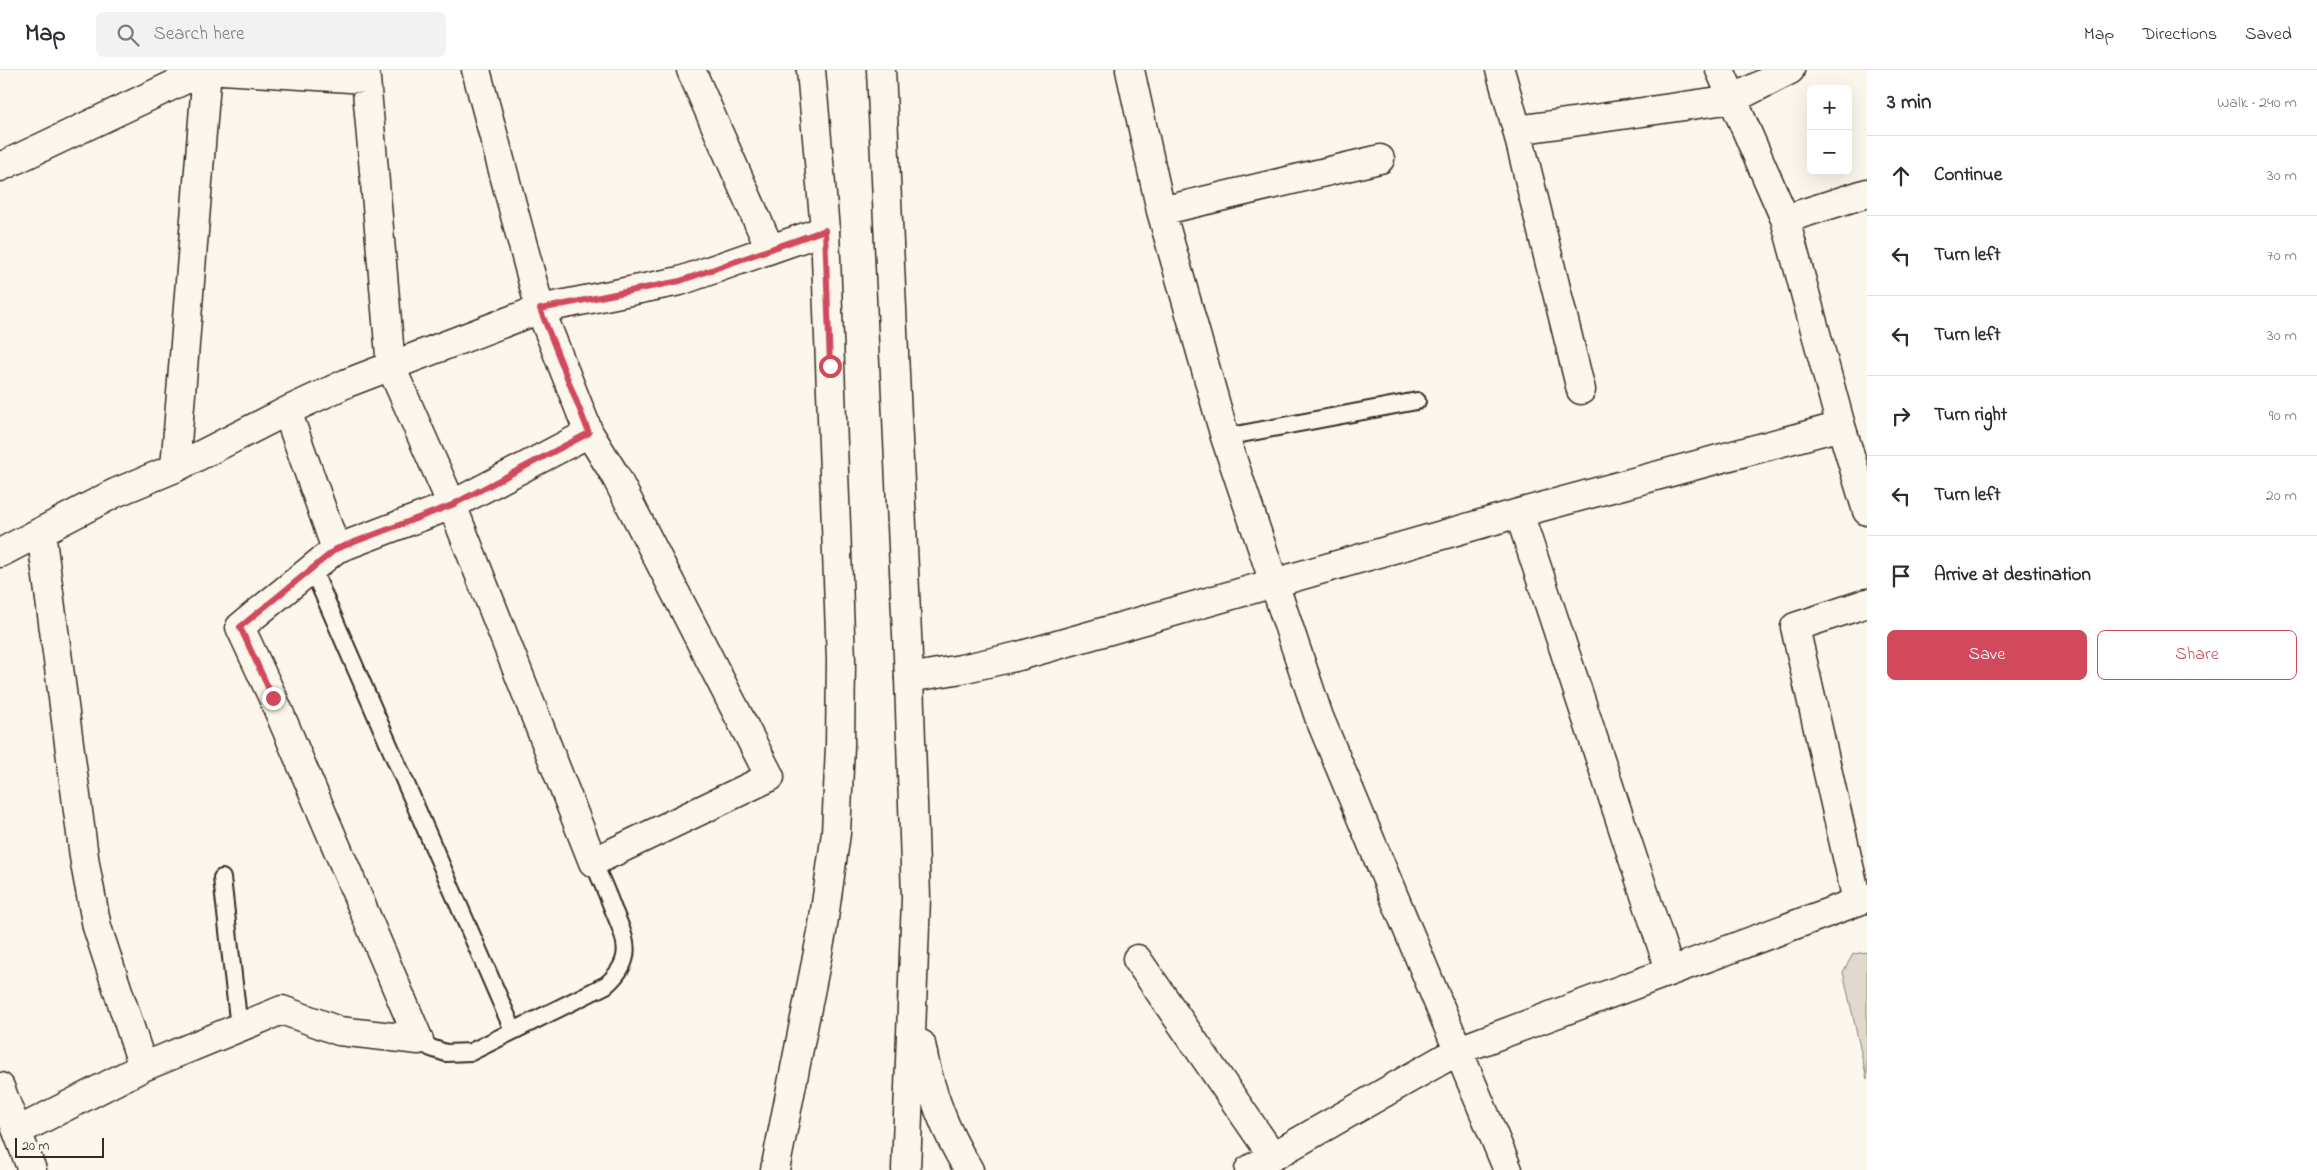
<!DOCTYPE html>
<meta charset="utf-8">
<style>
body{margin:0;font-family:"Indie Flower",sans-serif;background:#f2f2f3;color:#2b2b33}
.controls{position:absolute;right:15px;top:15px;display:grid;overflow:hidden;border-radius:8px;box-shadow:0 5px 20px #0002}
.controls button{width:45px;height:45px;display:grid;place-items:center;padding:0;border:0;border-bottom:1px solid #e1e1e2;background:#fff;color:#2b2b33;font:25px sans-serif}
.scale{position:absolute;left:15px;bottom:12px;width:89px;box-sizing:border-box;padding-left:5px;border:2px solid #3b2a1e;border-top:0;font-size:14px;line-height:18px;white-space:nowrap;color:#3b2a1e;-webkit-text-stroke:4px #fbf7ec;paint-order:stroke}
.stop{position:absolute;width:15px;height:15px;margin:-11px;border:4px solid #d1495b;border-radius:50%;background:#fff}
.stop.end{background:#d1495b;border-color:#fff;box-shadow:0 1px 5px #0008}
.list{margin:0;padding:0;list-style:none}
h2{display:flex;justify-content:space-between;align-items:center;height:65px;margin:0;padding:0 20px;font-size:21px}
h2 small{font-size:16px;font-weight:400;color:#7c7c81}
.list li{display:grid;grid-template-columns:32px 1fr auto;gap:15px;align-items:center;box-sizing:border-box;height:80px;padding:0 20px;border-top:1px solid #e1e1e2}
.list b{display:block;font-size:19px;white-space:nowrap}
.list em{font-size:16px;font-style:normal;color:#7c7c81}
.actions{display:flex;gap:10px;padding:15px 20px}
.actions a{flex:1;padding:11px 0;border:1px solid #d1495b;border-radius:8px;text-align:center;font-size:18px;color:#d1495b}
.actions .main{background:#d1495b;color:#fff}
.icon{flex:none;width:28px;height:28px;fill:none;stroke:currentColor;stroke-width:2;stroke-linecap:round;stroke-linejoin:round}
.map{position:relative;flex:none;width:1867px;height:1100px;overflow:hidden}
header{display:flex;align-items:center;gap:30px;box-sizing:border-box;height:70px;padding:0 25px;background:#fff;border-bottom:1px solid #e1e1e2}
header strong{font-size:24px}
nav{display:flex;gap:28px;margin-inline-start:auto;font-size:18px}
.search{width:350px;height:45px;background:#f2f2f3;display:flex;align-items:center;gap:12px;box-sizing:border-box;padding:0 18px;border-radius:8px;color:#7c7c81;font-size:19px}
main{display:flex}
aside{flex:1;background:#fff}
.map>svg:first-child{display:block}
.green{fill:#dfd9ce;stroke:#8d8276}
.lines{fill:none;stroke-linecap:round;stroke-linejoin:round}
.lane-casing{stroke:#3b2a1e;stroke-width:20}
.street-casing{stroke:#3b2a1e;stroke-width:31}
.secondary-casing{stroke:#3b2a1e;stroke-width:31}
.lane{stroke:#fbf7ec;stroke-width:16}
.street{stroke:#fbf7ec;stroke-width:28}
.secondary{stroke:#fbf7ec;stroke-width:28}
.route{stroke:#d1495b;stroke-width:6}
</style>
<header>
<strong>Map</strong>
<div class="search"><svg class="icon" aria-label="search" viewBox="0 0 24 24"><circle cx="10" cy="10" r="6"/><path d="M15 15l6 6"/></svg>Search here</div>
<nav><a>Map</a><a>Directions</a><a>Saved</a></nav>
</header>
<main>
<div class="map">
<svg width="1867" height="1100" viewBox="0 0 1867 1100">
<rect width="100%" height="100%" fill="#fbf7ec"/>
<filter id="ink" filterUnits="userSpaceOnUse"><feTurbulence type="fractalNoise" baseFrequency=".02" numOctaves="2"/><feDisplacementMap in="SourceGraphic" scale="10" xChannelSelector="R" yChannelSelector="G"/><feConvolveMatrix kernelMatrix="1 2 1 2 8 2 1 2 1" color-interpolation-filters="sRGB"/></filter>
<g filter="url(#ink)">
<!-- green -->
<path class="green" d="M1867,882V1009L1843,902L1853,884Z"/>
<g class="lines">
<defs>
<path id="lane" d="M1225,367L1417,331
M312,498L513,960
M222,808L239,958
M419,970L431,978L446,983L471,982L606,915C636,889 626,870 613,839C607,823 600,807 593,792"/>
<path id="street" d="M222,0L366,9L391,297L452,435L593,792L770,707L615,405L589,363L540,239L476,0
M691,0L770,179
M1130,0L1161,141L1225,367L1319,647L1508,1100
M1500,0L1517,60L1581,320
M1720,0L1785,149L1841,356L1867,441
M1517,60L1733,29L1790,0
M0,97L205,0
M1161,141L1380,89
M1785,149L1867,123
M287,341L336,479
M175,398L207,0
M1519,443L1670,901
M41,462L85,794L97,857L143,997
M0,483L115,423L175,398L287,341L347,313L540,239L680,211L825,160
M909,608L961,599L1019,586L1519,443L1841,356
M1857,831L1795,557L1867,533
M1137,889L1272,1085
M18,1061L143,997L282,940L339,961L419,970L273,628L240,557L336,479L452,435L589,363
M1249,1100L1459,980L1867,828"/>
<path id="secondary" d="M881,0L909,608L916,828L906,1100
M921,974C929,1018 945,1062 969,1100
M0,1017L32,1100
M775,1100L822,862L836,763L840,676L841,590L825,160L811,0"/>
</defs>
<!-- lane casing -->
<use href="#lane" class="lane-casing"/>
<!-- street casing -->
<use href="#street" class="street-casing"/>
<!-- secondary casing -->
<use href="#secondary" class="secondary-casing"/>
<!-- lane -->
<use href="#lane" class="lane"/>
<!-- street -->
<use href="#street" class="street"/>
<!-- secondary -->
<use href="#secondary" class="secondary"/>
</g>
</g>
<g class="lines" filter="url(#ink)">
<!-- route -->
<path class="route" d="M273,628L240,557L336,479L452,435L589,363L540,239L680,211L825,160L830,296"/>
</g>
</svg>
<div class="controls">
<button>+</button>
<button>−</button>
</div>
<div class="scale">20 m</div>
<div class="stop" style="left:830px;top:296px"></div>
<div class="stop end" style="left:273px;top:628px"></div>
</div>
<aside>
<h2>3 min<small>Walk · 240 m</small></h2>
<ul class="list">
<li><svg class="icon" aria-label="ahead" viewBox="0 0 24 24"><path d="M12 20V5M6 11l6-6 6 6"/></svg><div><b>Continue</b></div><em>30 m</em></li>
<li><svg class="icon" aria-label="left" viewBox="0 0 24 24"><path d="M17 20v-9H6M10 6l-5 5 5 5"/></svg><div><b>Turn left</b></div><em>70 m</em></li>
<li><svg class="icon" aria-label="left" viewBox="0 0 24 24"><path d="M17 20v-9H6M10 6l-5 5 5 5"/></svg><div><b>Turn left</b></div><em>30 m</em></li>
<li><svg class="icon" aria-label="right" viewBox="0 0 24 24"><path d="M7 20v-9h11M14 6l5 5-5 5"/></svg><div><b>Turn right</b></div><em>90 m</em></li>
<li><svg class="icon" aria-label="left" viewBox="0 0 24 24"><path d="M17 20v-9H6M10 6l-5 5 5 5"/></svg><div><b>Turn left</b></div><em>20 m</em></li>
<li><svg class="icon" aria-label="arrive" viewBox="0 0 24 24"><path d="M6 21V4h12l-3 4 3 4H6"/></svg><div><b>Arrive at destination</b></div></li>
</ul>
<div class="actions"><a class="main">Save</a><a>Share</a></div>
</aside>
</main>
